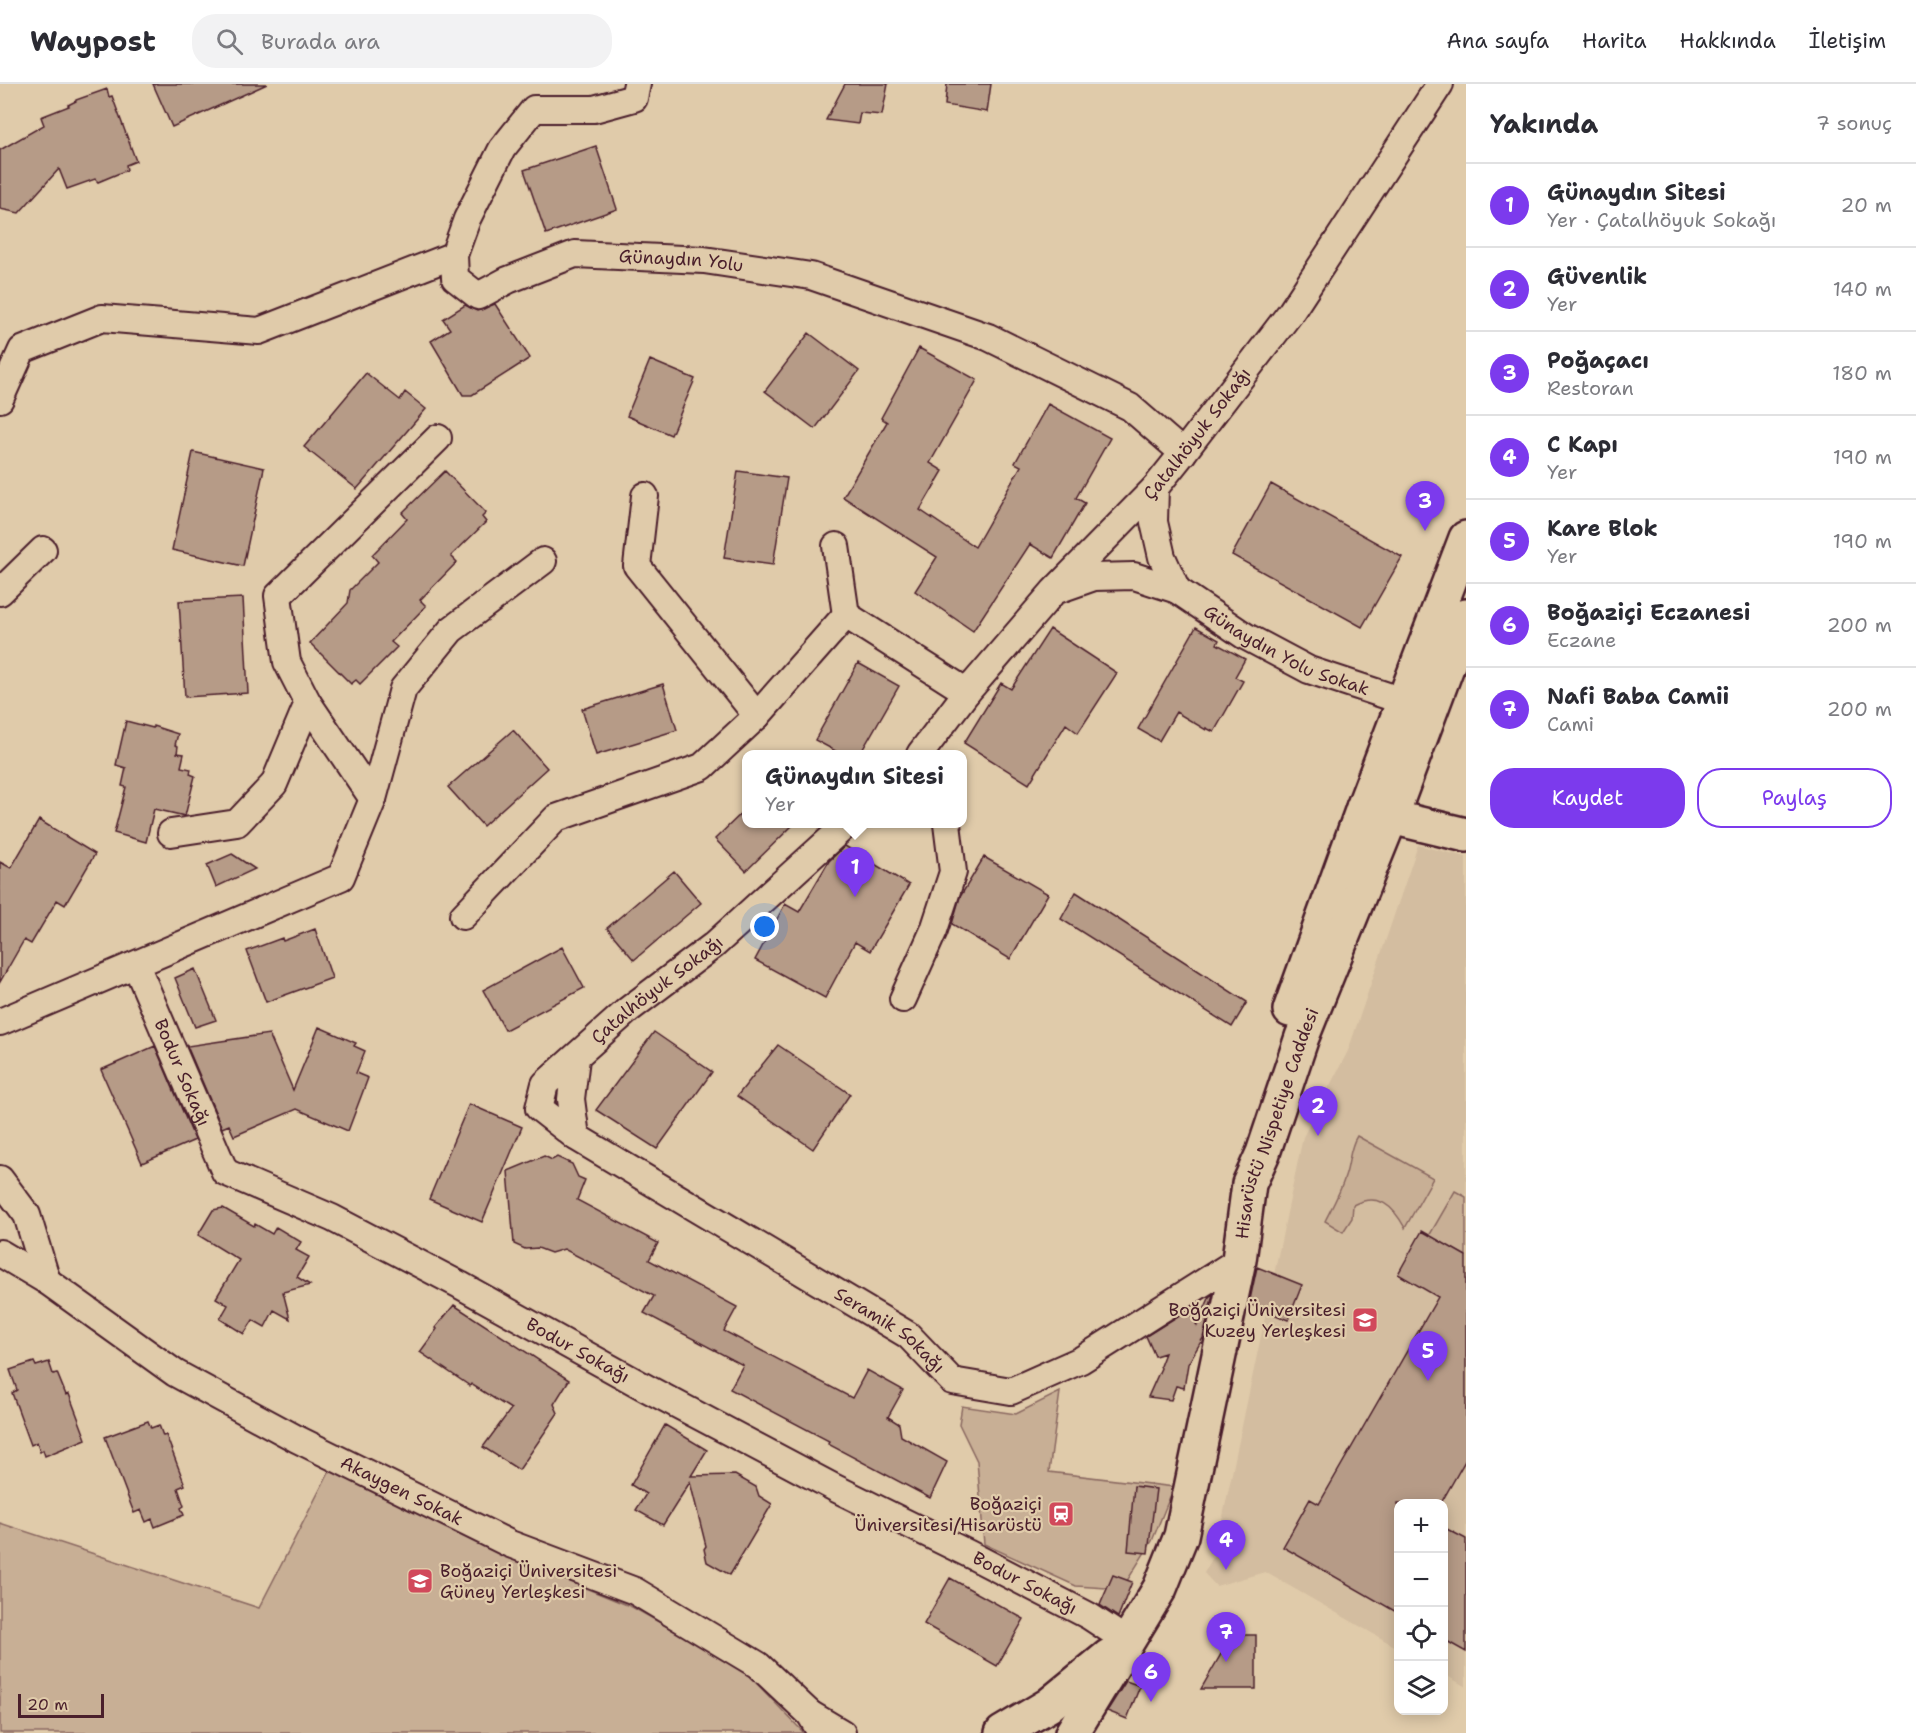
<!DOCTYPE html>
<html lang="tr">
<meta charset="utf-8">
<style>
body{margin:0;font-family:"Shantell Sans",sans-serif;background:#f2f2f3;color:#2b2b33}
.controls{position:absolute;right:18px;bottom:18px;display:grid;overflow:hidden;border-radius:12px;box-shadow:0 3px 15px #0003}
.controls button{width:54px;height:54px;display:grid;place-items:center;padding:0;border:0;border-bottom:2px solid #e1e1e2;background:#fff;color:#2b2b33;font:30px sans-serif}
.scale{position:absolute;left:18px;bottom:15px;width:86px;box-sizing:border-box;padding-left:6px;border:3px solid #4a1f2b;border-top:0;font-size:16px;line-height:21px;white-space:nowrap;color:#4a1f2b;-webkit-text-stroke:4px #e0cbaa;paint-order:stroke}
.you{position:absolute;left:765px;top:843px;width:21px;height:21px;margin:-15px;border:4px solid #fff;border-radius:50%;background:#1a73e8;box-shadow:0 0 0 9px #1a73e833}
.badge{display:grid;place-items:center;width:39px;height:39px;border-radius:50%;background:#7c3aed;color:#fff;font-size:20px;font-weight:700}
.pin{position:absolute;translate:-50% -50px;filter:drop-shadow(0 2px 3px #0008)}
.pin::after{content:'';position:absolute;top:32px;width:21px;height:18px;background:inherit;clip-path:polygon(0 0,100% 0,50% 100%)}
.popup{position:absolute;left:742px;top:666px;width:225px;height:78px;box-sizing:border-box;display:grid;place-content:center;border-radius:12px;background:#fff;filter:drop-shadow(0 2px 4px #0005);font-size:20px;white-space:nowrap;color:#7c7c81}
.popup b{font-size:22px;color:#2b2b33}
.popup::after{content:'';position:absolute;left:50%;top:100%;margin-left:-12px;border:12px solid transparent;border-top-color:#fff}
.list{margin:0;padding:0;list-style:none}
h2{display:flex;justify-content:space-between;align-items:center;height:78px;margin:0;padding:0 24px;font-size:26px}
h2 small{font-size:20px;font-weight:400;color:#7c7c81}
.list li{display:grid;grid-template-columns:39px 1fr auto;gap:18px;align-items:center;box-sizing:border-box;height:84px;padding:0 24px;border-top:2px solid #e1e1e2}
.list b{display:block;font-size:22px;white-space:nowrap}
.list p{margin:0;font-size:20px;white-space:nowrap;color:#7c7c81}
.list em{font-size:20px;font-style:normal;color:#7c7c81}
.actions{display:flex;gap:12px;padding:18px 24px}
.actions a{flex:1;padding:14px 0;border:2px solid #7c3aed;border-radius:24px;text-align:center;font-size:21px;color:#7c3aed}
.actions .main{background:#7c3aed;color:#fff}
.icon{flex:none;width:33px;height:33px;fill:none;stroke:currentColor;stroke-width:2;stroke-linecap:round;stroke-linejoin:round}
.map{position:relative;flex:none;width:1466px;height:1649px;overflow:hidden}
header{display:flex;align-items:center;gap:36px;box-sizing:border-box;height:84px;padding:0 30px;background:#fff;border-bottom:2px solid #e1e1e2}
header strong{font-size:28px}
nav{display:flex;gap:33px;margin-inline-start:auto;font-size:21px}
.search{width:420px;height:54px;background:#f2f2f3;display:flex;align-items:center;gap:15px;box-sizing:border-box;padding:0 21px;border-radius:24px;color:#7c7c81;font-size:22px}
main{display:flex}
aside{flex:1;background:#fff}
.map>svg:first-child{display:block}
.built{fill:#d3bda0}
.green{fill:#c8af95;stroke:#896760;stroke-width:1.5}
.building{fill:#b69b87;stroke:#4a1f2b;stroke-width:1.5}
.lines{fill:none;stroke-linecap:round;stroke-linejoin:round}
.street-casing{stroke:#4a1f2b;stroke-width:30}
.secondary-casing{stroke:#4a1f2b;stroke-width:38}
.primary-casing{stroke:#4a1f2b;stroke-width:38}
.street{stroke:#e0cbaa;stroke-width:26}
.secondary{stroke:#e0cbaa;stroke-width:33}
.primary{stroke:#e0cbaa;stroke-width:33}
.labels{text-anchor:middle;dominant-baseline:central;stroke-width:4.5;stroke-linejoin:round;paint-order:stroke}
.street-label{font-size:18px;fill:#4a1f2b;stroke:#e0cbaa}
.poi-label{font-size:18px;fill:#4a1f2b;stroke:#e0cbaa;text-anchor:end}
</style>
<header>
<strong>Waypost</strong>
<div class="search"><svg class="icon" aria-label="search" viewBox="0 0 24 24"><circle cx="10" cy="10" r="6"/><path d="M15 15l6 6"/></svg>Burada ara</div>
<nav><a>Ana sayfa</a><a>Harita</a><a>Hakkında</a><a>İletişim</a></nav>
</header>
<main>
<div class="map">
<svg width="1466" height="1649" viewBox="0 0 1466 1649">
<rect width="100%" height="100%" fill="#e0cbaa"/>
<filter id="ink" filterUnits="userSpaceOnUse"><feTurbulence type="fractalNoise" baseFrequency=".0167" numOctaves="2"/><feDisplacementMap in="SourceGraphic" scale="12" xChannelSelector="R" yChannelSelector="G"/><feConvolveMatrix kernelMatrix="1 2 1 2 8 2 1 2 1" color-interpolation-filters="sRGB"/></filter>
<g filter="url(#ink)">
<!-- built -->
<path class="built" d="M1418,761L1466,773V1603L1444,1590V1420H1398V1564L1265,1488L1216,1502L1204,1489L1215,1470L1303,1053L1348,967Z"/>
<!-- green -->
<path class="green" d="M1357,1052L1433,1094L1405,1144C1393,1122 1379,1108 1353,1121L1352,1134L1343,1148L1325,1137C1332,1123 1340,1109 1345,1093C1350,1079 1349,1064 1357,1052Z
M1455,1107L1466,1113V1172L1429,1152Z
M1060,1308L1049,1388L1174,1403L1152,1457L1122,1505L1076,1502L984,1460L977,1377L959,1340L962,1322L1016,1330Z
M332,1382L502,1470L632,1523L743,1585L804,1649H0V1439L259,1524Z"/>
<!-- building -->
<path class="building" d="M153,0H267L172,43Z
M845,0H888L882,31L860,29L858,40L826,36Z
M947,0H991L987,28L945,21Z
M107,5L109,13L112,12L136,77L126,81L127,86L98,98L95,95L67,105L59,85L19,129L0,125V66L44,41L41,33L69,22L68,21L76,17V16Z
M596,62L617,125L546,150L524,86Z
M495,220L530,274L472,311H463L431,257L450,245L443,235L465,221L477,227Z
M809,249L859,287L815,345L765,307Z
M919,264L977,296L930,379L943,387L920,426L975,463L1021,382L1015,379L1048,320L1110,354L1076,414L1085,419L1053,474L1030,460L973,547L915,507L937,473L843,413L887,338L881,334Z
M650,276L695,295L671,351L627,332Z
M366,289L400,316L405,308L426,325L357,405L304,363Z
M193,368L264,384L243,482L172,466Z
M445,387L486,429L482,433L486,438L451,472L457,478L420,516L426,522L391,558L397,563L360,600L356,596L351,600L310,559L348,519L350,506L378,478L372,471L407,435L402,429Z
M738,387L787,394L773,481L724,474Z
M1271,400L1402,473L1362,543L1232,471Z
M243,514L248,609L185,613L179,517Z
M1196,543L1219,556L1217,560L1245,575L1235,593L1243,597L1214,648L1206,644V646L1176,628L1159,657L1138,645Z
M1050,545L1117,589L1078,649L1066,640L1029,700L964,659L1001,599L1011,605Z
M858,579L899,602L860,670H841L815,656Z
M663,600L677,646L596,671L582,625Z
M126,637L153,644V642L178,650L175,661L178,662L177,669L184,670L181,683L191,685L190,690L195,692L185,732L154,725L146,758L114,749L126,703L122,702L126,684L116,681Z
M513,646L547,684L483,742L448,703Z
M747,724V740H794L746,787L715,755Z
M39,736L95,770L65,821L57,816L31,860L24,856L0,898V778L11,784Z
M845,762L909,801L870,867L855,858L825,914L755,876L785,820L799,828L829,777Z
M232,770L255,785L216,803L207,781Z
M984,773L1048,810L1010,875L952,840L960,813Z
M674,787L701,819L634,876L607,844Z
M1076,808L1247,918L1232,943L1061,835Z
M315,845L332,894L266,918L247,867L282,854L283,857Z
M562,863L584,904L505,946L483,906Z
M195,885L216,936L195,943L175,894Z
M319,943L356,959L354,962L365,967L356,989L368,994L348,1047L297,1025L234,1052L229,1041L222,1044L187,962L269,950L293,1006Z
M654,948L712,988L657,1065L596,1026Z
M778,961L850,1010L813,1065L737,1012Z
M155,962L195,1056L142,1079L101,986Z
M469,1020L522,1043L482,1138L429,1115Z
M544,1072L552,1076L557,1073L572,1080L578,1093L585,1096L577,1116L658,1159L649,1176L737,1223L724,1247L852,1314L867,1286L903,1306L888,1333L899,1340L901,1352L947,1378L930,1414L828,1360L829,1357L730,1305L743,1281L644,1229L654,1212L564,1165L551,1169L538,1164L525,1165L514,1160L508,1087Z
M223,1124L254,1142L255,1140L272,1150L276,1143L301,1158L296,1166L309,1173L297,1193L310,1201L283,1208L290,1235L274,1226L265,1243L253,1236L244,1250L220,1235L228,1221L216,1214L239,1176L198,1151L213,1126Z
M1422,1147L1466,1172V1375L1441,1419H1398V1529L1283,1463L1310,1415L1319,1420L1438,1213L1398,1190Z
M1257,1183L1302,1201L1288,1236L1249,1220Z
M1213,1210L1203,1254L1188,1280L1184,1304L1176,1302L1171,1316L1148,1313L1161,1284L1160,1282L1165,1269L1155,1272L1146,1252L1189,1225L1197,1242L1210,1212Z
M454,1221L569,1296L554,1320L558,1329L519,1386L483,1363L511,1325L471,1300L470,1302L420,1268L437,1245L435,1244Z
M34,1278L36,1282L49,1278L53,1290L57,1289L66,1311L69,1310L86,1355L45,1372L43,1366L40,1368L37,1358L31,1361L12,1309L17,1306L10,1286Z
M148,1337L151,1344L159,1341L163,1352L166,1351L185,1401L178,1404L184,1422L181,1424L184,1431L155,1443L152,1435L146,1438L141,1426L134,1429L105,1353Z
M665,1341L707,1366L691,1392L735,1391L756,1403L759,1412L772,1420L730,1491L707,1478L704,1465L706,1462L690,1398L663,1441L636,1426L646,1410L631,1401Z
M1134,1402L1156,1405L1148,1469L1128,1467Z
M1443,1443L1466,1455V1568L1443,1555Z
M1113,1491L1132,1498L1118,1533L1100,1521Z
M950,1494L1024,1535L997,1582L924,1540Z
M1232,1551H1256V1605H1201Z
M1126,1597L1140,1602L1127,1635L1107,1627Z"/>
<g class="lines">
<defs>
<g id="street">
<path id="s1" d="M637,0L634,14L594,25H534L502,65L467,135L454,171L455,194L478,212L508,196L575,170L704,176L811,192L988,253L1130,323L1183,369"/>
<path d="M0,315L22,266L102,234L259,247L454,171"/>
<path d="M645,412L637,482L757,632"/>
<path d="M836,462L846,531"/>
<path d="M1057,506L1094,493L1134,492L1177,506L1162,473L1154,438L1155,404"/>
<path id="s2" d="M1177,506L1245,552L1309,586L1403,617"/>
<path d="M0,508L43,466"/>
<path id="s3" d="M920,670L967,608L1054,507L1155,404L1183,369L1291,228L1440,0"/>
<path d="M373,715L308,619L287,578L278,512L438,354"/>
<path d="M171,749L237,739L274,700L308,619"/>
<path d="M463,832L556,734L702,683L757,632L846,531L967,608"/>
<path id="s4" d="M136,881L225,1088L332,1134L460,1201L648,1305L835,1404L969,1470L1089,1532L1127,1557"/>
<path d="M903,915L934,846L953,788L947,740"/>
<path d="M0,938L341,793L373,715L403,605L451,546L543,477"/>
<path id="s5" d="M576,974L571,1015L576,1053L539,1024L545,1000L628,926L714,861L847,740"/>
<path id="s6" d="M576,1053L908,1251L952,1297L1011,1307L1081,1276L1239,1176"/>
<path d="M0,1095L27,1131L47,1197"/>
<path id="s7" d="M0,1169L47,1197L175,1289L297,1355L510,1460L635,1507L758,1581L810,1630"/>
<path d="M821,1649L810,1630L842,1649"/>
</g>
<g id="secondary">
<path d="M1290,926L1363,724L1391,733L1466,751"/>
<path d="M1002,1649L1049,1621L1109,1572"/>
<path id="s8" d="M1072,1649L1160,1504L1181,1452L1239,1176L1249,1100L1263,1069L1302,953L1391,733"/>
</g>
<path id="primary" d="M1363,724L1466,454
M1391,733L1466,532"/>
</defs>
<!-- street casing -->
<use href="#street" class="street-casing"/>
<!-- secondary casing -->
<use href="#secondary" class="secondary-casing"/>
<!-- primary casing -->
<use href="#primary" class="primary-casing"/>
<!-- street -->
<use href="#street" class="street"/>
<!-- secondary -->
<use href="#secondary" class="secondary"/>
<!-- primary -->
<use href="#primary" class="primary"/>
</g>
</g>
<!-- icons -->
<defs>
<symbol id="university-square" viewBox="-11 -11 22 22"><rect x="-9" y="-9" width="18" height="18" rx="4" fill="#d1495b" stroke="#e0cbaa"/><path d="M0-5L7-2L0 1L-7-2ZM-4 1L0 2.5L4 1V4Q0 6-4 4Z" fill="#fff"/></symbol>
<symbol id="station-square" viewBox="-11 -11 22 22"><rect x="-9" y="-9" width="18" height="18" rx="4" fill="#d1495b" stroke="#e0cbaa"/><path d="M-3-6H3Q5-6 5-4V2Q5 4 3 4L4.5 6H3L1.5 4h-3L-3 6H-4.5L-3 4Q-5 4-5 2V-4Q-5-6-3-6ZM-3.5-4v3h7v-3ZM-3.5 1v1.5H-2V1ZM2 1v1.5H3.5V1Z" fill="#fff"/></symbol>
</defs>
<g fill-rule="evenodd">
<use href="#university-square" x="1350" y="1221" width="30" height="30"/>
<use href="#station-square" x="1046" y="1415" width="30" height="30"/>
<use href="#university-square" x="405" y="1482" width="30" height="30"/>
</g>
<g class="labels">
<!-- street labels -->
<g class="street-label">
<text stroke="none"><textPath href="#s1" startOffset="548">Günaydın Yolu</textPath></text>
<text stroke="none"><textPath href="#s3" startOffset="424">Çatalhöyuk Sokağı</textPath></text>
<text stroke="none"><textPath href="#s2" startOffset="126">Günaydın Yolu Sokak</textPath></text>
<text stroke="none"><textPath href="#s5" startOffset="298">Çatalhöyuk Sokağı</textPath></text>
<text stroke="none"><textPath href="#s4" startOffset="117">Bodur Sokağı</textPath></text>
<text stroke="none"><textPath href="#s8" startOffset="650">Hisarüstü Nispetiye Caddesi</textPath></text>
<text stroke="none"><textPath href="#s6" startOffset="369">Seramik Sokağı</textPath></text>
<text stroke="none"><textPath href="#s4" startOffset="621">Bodur Sokağı</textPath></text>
<text stroke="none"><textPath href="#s7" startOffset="468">Akaygen Sokak</textPath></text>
<text stroke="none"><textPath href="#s4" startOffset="1125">Bodur Sokağı</textPath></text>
</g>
<!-- poi labels -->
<g class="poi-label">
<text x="1346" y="1226">Boğaziçi Üniversitesi<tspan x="1346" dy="21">Kuzey Yerleşkesi</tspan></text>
<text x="1042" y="1420">Boğaziçi<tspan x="1042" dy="21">Üniversitesi/Hisarüstü</tspan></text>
<text x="440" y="1487" text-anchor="start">Boğaziçi Üniversitesi<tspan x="440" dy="21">Güney Yerleşkesi</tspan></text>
</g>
</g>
</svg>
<div class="controls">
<button>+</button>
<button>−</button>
<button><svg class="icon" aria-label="locate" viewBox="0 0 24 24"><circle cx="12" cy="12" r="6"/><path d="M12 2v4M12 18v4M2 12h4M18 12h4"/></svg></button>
<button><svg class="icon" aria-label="layers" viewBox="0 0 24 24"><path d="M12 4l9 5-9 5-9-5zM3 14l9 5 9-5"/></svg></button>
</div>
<div class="scale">20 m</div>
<div class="you"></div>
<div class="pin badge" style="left:855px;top:813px">1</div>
<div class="popup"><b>Günaydın Sitesi</b>Yer</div>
<div class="pin badge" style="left:1318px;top:1052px">2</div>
<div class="pin badge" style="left:1425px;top:447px">3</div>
<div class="pin badge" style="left:1226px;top:1486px">4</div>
<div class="pin badge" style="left:1428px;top:1297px">5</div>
<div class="pin badge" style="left:1151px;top:1618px">6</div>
<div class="pin badge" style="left:1226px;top:1578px">7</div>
</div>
<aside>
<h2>Yakında<small>7 sonuç</small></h2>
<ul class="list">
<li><span class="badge">1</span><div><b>Günaydın Sitesi</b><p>Yer · Çatalhöyuk Sokağı</p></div><em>20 m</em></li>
<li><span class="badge">2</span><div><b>Güvenlik</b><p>Yer</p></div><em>140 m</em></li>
<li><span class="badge">3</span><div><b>Poğaçacı</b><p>Restoran</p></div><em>180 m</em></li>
<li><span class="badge">4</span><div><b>C Kapı</b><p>Yer</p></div><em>190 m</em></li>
<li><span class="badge">5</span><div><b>Kare Blok</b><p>Yer</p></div><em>190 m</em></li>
<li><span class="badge">6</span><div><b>Boğaziçi Eczanesi</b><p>Eczane</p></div><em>200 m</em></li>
<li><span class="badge">7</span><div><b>Nafi Baba Camii</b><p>Cami</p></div><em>200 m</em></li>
</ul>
<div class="actions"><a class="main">Kaydet</a><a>Paylaş</a></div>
</aside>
</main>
